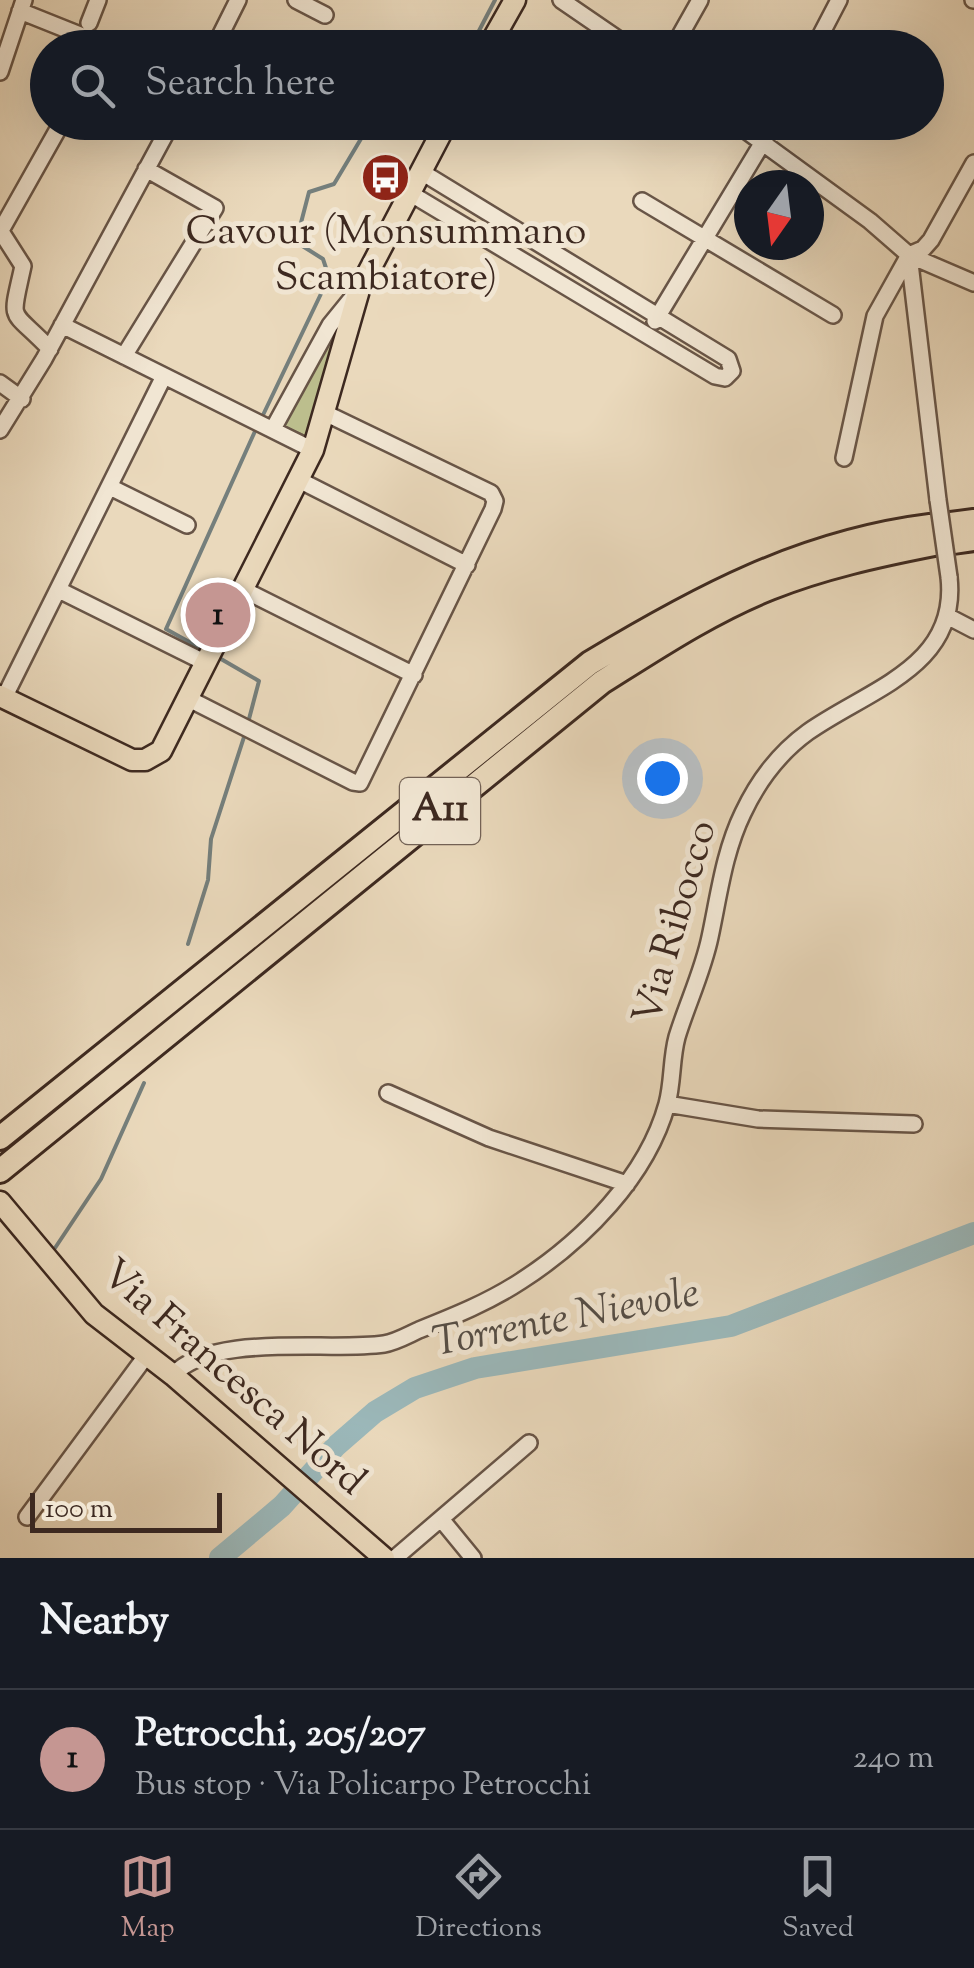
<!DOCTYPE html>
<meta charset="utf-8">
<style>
body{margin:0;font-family:"Sorts Mill Goudy",serif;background:#20242c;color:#f1f3f6}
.compass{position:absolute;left:734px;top:170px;width:90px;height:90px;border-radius:50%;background:#171b24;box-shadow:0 10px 40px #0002;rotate:194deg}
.scale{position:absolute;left:30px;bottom:25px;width:192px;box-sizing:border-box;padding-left:10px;border:5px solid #3d2920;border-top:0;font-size:28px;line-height:35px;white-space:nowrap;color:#3d2920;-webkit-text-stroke:8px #f1e6d3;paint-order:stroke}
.you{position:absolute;left:662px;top:778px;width:35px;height:35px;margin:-25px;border:8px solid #fff;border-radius:50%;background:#1a73e8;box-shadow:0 0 0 15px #1a73e833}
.badge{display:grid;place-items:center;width:65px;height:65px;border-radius:50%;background:#c59692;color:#111;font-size:32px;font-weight:700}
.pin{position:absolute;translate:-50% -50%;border:5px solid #fff;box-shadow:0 2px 10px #0006}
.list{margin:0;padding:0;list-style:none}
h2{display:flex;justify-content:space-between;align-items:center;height:130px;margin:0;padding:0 40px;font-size:42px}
h2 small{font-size:32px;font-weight:400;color:#9ea1a6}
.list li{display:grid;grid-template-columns:65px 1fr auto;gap:30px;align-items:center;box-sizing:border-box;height:140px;padding:0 40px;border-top:2px solid #363941}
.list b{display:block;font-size:38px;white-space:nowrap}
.list p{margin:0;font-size:32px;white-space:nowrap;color:#9ea1a6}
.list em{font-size:32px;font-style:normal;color:#9ea1a6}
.icon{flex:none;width:55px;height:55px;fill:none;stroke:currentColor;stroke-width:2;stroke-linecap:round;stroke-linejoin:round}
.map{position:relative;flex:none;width:974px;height:1558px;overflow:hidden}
.search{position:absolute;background:#171b24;box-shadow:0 10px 40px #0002;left:30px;right:30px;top:30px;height:110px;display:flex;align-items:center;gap:25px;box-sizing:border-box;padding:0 35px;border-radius:55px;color:#9ea1a6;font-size:38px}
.sheet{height:270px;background:#171b24}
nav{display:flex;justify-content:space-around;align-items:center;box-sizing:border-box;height:140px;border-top:2px solid #363941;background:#171b24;font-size:28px;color:#9ea1a6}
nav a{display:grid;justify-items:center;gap:5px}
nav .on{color:#c59692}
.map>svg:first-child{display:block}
.green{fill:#bcbe8d;stroke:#7c7456;stroke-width:2.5}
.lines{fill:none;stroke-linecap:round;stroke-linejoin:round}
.stream{stroke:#757f7c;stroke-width:4}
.river{stroke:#9bb8ba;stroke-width:22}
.minor-casing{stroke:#685547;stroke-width:20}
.major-casing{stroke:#3d2920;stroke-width:25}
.highway-casing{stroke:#3d2920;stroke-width:28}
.minor{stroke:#f1e6d3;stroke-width:15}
.major{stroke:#ead9bc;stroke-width:20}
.highway{stroke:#ead9bc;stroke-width:22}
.minor-bridge-casing{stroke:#685547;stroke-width:20;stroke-linecap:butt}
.minor-bridge{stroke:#f1e6d3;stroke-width:15}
.labels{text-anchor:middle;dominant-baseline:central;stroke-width:10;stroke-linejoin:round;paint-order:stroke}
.shield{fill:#f1e6d3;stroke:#736256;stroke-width:2.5}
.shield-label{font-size:38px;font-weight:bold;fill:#3d2920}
.poi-label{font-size:40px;fill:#3d2920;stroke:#f1e6d3}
.street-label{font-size:40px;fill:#3d2920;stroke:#f1e6d3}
.water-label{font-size:42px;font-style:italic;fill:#544d46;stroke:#f1e6d3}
</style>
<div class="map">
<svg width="974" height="1558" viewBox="0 0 974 1558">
<rect width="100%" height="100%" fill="#ead9bc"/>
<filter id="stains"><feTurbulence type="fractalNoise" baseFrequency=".002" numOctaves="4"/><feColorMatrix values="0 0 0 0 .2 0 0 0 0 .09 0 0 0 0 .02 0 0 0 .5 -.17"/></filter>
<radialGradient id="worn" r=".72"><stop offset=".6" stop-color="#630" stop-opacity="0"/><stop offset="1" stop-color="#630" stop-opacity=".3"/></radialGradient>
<!-- green -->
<path class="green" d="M340,325L307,437L282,426L335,329Z"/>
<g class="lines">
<!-- stream -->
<path class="stream" d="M470,48L495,0
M263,415L329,277L323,259L296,242L309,192L334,184L371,122
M200,648L166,629L256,429
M221,659L259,681L249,719
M188,944L208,880L211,839L244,737
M55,1248L101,1179L144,1083"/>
<!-- river -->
<path class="river" d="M220,1558L282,1506L336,1446L375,1412L415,1388L475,1368L731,1326L974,1233"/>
<defs>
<path id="minor" d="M296,0L325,15
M561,0L631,48
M973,0H974
M20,11L85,37L96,48
M89,23L98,0
M214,48L238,0
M673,48L700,0
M814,48L839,0
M0,72L24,0
M734,122L870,221L909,255L974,283
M408,192L715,376L725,378L732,371L728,359L420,171
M642,201L833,315
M0,230L23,266C10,326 9,306 50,349
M0,232L62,122
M909,255L938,500
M909,255L923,249L931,240L974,163
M655,321L775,122
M62,325L313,450
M124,356L215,208L146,169
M0,383L22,399
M273,429L330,325L356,293
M0,430L44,359L172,122
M844,458L875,316L909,255
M299,480L467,565
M110,487L187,525
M59,590L206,663
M244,590L414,675
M949,617L974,630
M4,698L164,376
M187,698L353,782L360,783L493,509L495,501L491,493L325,413
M388,1093L489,1138L627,1184
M667,1104L758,1119L914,1124
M173,1375C213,1332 329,1352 384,1344C396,1342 408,1335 419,1330C454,1316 489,1302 521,1281C583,1241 647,1177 667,1104C673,1082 671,1059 677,1037C687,1004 703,971 710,937C719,895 724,852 743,813C758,781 779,753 808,732C869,689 959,667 949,577
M27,1517L146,1356
M441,1519L473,1558
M395,1558L529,1443"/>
<path id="major" d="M488,48L515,0
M0,696L132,760H145L161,751L313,450L359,290L447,122
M0,1202L94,1314L173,1375L384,1558"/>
<path id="highway" d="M951,524L974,521
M953,542L974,539
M0,1138L590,663C698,598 802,542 930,526
M0,1171L602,682C656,648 710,612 770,588C823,567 878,555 934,544"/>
</defs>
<!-- minor casing -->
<use href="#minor" class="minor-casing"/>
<!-- major casing -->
<use href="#major" class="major-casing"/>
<!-- highway casing -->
<use href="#highway" class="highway-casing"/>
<!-- minor -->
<use href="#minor" class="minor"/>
<!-- major -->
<use href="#major" class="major"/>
<!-- highway -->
<use href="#highway" class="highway"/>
<defs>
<path id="minor-bridge" d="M938,500L949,577"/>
</defs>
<!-- minor-bridge casing -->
<use href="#minor-bridge" class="minor-bridge-casing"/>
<!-- minor-bridge -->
<use href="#minor-bridge" class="minor-bridge"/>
</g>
<!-- icons -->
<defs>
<symbol id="bus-disc" viewBox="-11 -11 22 22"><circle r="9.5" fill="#8f2418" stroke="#f1e6d3"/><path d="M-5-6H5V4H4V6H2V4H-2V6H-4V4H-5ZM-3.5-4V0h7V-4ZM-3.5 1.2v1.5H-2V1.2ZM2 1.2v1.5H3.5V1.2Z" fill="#fff"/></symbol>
</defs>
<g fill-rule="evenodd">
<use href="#bus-disc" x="358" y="150" width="55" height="55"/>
</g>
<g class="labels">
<!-- shield labels -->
<rect class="shield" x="400" y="778" width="80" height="66" rx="8"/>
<g class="shield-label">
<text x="440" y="811">A11</text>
</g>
<!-- poi labels -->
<g class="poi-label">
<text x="386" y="233">Cavour (Monsummano<tspan x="386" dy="46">Scambiatore)</tspan></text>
</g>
<!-- street labels -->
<g class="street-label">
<text transform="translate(677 923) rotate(-74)">Via Ribocco</text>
<text transform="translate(232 1379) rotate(41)">Via Francesca Nord</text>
</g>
<!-- water labels -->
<g class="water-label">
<text transform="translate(566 1320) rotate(-11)">Torrente Nievole</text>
</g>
</g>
<rect width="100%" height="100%" filter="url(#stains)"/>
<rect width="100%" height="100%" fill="url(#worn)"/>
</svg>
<svg class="compass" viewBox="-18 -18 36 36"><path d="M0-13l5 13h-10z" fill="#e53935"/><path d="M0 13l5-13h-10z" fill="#9ea1a6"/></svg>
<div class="scale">100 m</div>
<div class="you"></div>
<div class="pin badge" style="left:218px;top:615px">1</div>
<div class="search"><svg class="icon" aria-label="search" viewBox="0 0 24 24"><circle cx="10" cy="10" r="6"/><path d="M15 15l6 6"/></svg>Search here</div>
</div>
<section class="sheet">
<h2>Nearby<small></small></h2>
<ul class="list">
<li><span class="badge">1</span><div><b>Petrocchi, 205/207</b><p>Bus stop · Via Policarpo Petrocchi</p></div><em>240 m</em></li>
</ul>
</section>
<nav>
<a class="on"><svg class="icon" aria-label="map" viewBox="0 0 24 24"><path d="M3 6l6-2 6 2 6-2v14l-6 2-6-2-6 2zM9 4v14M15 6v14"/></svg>Map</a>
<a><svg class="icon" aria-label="directions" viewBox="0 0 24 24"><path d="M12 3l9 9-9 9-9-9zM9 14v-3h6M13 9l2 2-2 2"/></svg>Directions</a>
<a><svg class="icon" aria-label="saved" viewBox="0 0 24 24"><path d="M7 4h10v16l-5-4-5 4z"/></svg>Saved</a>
</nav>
